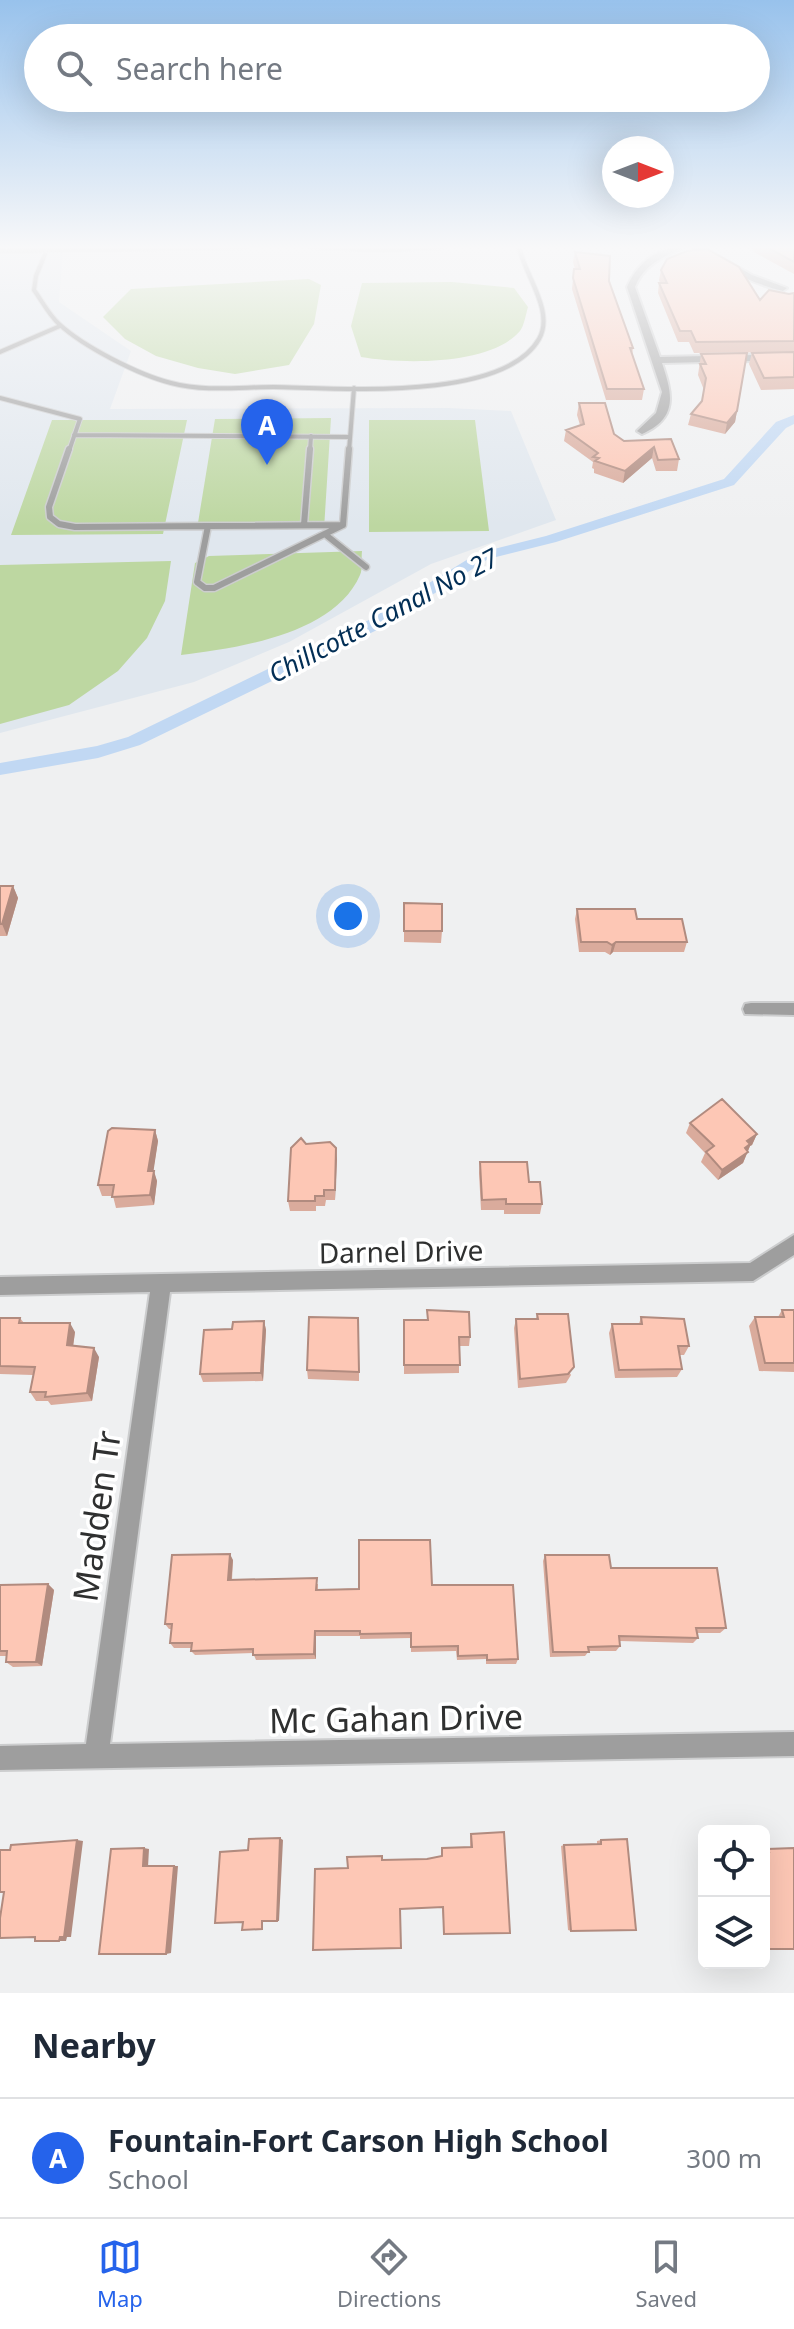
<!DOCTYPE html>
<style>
body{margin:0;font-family:"Noto Sans",sans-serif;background:#f6f6f7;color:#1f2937}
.controls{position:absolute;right:24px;bottom:24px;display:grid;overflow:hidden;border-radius:12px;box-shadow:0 8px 32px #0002}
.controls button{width:72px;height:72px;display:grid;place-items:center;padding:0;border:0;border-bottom:2px solid #e0e1e3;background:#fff;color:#1f2937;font:40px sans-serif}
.compass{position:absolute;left:602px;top:136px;width:72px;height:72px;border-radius:50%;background:#fff;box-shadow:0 8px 32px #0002;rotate:90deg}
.you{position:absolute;left:348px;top:916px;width:28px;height:28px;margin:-20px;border:6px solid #fff;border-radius:50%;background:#1a73e8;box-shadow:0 0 0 12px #1a73e833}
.badge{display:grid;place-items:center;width:52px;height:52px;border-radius:50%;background:#2563eb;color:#fff;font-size:26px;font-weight:700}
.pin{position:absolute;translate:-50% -66px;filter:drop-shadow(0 2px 4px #0008)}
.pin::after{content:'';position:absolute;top:42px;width:28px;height:24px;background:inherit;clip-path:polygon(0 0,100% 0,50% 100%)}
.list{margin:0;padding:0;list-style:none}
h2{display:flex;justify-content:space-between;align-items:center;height:104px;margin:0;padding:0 32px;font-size:34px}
h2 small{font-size:26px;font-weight:400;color:#747a83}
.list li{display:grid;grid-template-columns:52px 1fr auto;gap:24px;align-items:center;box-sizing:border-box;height:120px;padding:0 32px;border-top:2px solid #e0e1e3}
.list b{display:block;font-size:30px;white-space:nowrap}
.list p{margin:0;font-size:26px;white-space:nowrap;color:#747a83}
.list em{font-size:26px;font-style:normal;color:#747a83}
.icon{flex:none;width:44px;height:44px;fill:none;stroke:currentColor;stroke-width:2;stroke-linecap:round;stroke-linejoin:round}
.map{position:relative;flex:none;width:794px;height:1993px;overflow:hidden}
.search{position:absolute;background:#fff;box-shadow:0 8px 32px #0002;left:24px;right:24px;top:24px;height:88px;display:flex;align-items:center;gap:20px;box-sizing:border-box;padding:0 28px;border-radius:44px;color:#747a83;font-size:30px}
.sheet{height:224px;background:#fff}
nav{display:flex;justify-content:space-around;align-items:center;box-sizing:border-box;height:112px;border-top:2px solid #e0e1e3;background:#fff;font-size:22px;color:#747a83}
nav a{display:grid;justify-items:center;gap:4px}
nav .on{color:#2563eb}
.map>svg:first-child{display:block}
.built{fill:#e0e7ee}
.green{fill:#bdd7a1}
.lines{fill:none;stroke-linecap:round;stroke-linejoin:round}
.canal{fill:#c1d8f3;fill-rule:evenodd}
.service-far1-casing{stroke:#cccdce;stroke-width:6}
.service-casing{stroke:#cccdce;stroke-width:9}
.minor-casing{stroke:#cccdce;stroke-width:4}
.service-far1{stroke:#9e9e9e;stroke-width:4}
.service{stroke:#9e9e9e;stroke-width:6}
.minor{fill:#9e9e9e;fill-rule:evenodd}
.wall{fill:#daab9c}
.shaded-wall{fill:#b18b7f}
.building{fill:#fdc7b5;stroke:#b18b7f;stroke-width:2}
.labels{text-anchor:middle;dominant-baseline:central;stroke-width:7;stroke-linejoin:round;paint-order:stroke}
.far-water-label{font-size:26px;font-style:italic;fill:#022e55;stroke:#fff}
.street-label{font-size:28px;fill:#2f3030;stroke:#fff}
.near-street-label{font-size:34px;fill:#2f3030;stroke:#fff}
</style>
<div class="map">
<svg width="794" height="1993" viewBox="0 0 794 1993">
<rect width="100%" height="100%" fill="#eff0f1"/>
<!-- built -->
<path class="built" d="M0,247L63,249L59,302L131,351L110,409L448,408L511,411L556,520L431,564L289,642L194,682L0,733Z"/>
<!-- green -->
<path class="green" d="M309,279L321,285L314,324L289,365L235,374L198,368L156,356L125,339L103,317L131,289Z
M452,282L514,288L528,307C526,314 524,326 520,331C490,366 402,364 361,357L351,326L362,283Z
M331,418L324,529H197L215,419Z
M52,420H187L163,534L11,535Z
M369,420H475L489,531L369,532Z
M362,551C361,559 363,568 360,575C334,635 237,648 181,655L195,563L209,556Z
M171,561L165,601L147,638L118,671L69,705L0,724V565Z"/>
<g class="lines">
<!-- canal -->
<path class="canal" d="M794,415V424L786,428L734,485L556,542L488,559L379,629L140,745L98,758L0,775V763L97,746L128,737L367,621L478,553L546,536L724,479L776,422Z"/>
<defs>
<path id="service-far1" d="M48,247L36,276L34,290C42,301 49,315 59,324C84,347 139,375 171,383C205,392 240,387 274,387C337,388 503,402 539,339C555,311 524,274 519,247
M310,247L383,250L442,247
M0,251L248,247
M0,352L60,326
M0,398L80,419L69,451
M74,435L350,437
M310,451L311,436
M349,451L354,388"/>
<path id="service" d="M69,449L49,507L50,517L59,524L75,527L208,526
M304,525L310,449
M343,525L214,588H205L197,582L208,526Z
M343,525L349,449
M326,535L366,567"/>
<path id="minor" d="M684,247C663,258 645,263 635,287L660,357L794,354V360L662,363C672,393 679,418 642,434L637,431L656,413L662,392L627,287C637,263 657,247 684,247Z
M692,247H702L752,275L787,288L783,291C751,283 718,267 692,247Z
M751,1003H794V1015L745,1014L743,1009L745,1004Z
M794,1235V1255L753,1281L170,1292L110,1744L794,1732V1756L0,1770V1746L86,1744L150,1292L0,1295V1277L750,1263Z"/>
</defs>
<!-- service-far1 casing -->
<use href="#service-far1" class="service-far1-casing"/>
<!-- service casing -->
<use href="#service" class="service-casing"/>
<!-- minor casing -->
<use href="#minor" class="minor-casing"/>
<!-- service-far1 -->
<use href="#service-far1" class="service-far1"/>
<!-- service -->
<use href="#service" class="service"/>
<!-- minor -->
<use href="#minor" class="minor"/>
</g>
<!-- wall -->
<path class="wall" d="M753,247H794V274L752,251Z
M575,252L609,281L633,348L632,356L644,389L642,400H606L572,289L574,269H575L573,262Z
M661,270L760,300L794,293V389L761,390L749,364L752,353L789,352L694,353L689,342H678L658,293L659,283H660L659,280Z
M701,354L737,411L735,422L725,434L688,425L691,414L702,401L704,390L698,375Z
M579,403L614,434L624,441L671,439L679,459L677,471H656L652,458L623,483L594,473V469L592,468L593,462L564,441L566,430L580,425L577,415Z
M0,886H13L18,898L7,936H0Z
M404,903L442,931L441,943L404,942Z
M577,909L637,919L687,942L684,952H613L610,955L605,952H579L575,919Z
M690,1123L757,1134L752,1145L750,1146L743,1163L718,1180L701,1162L705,1153L686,1133Z
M155,1130L158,1141L153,1171L157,1181L154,1205L116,1208L113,1196H102L98,1185Z
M306,1144L336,1148L335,1200H326L325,1206H316V1211H290L288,1201Z
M480,1162L529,1182L542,1204L540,1214H504V1210H481L479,1173Z
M427,1310L470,1337L469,1346H459V1373L404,1374V1320H427Z
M782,1310H794V1372L759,1371L749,1326L755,1317H778Z
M537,1314L571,1375L566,1383L518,1388L514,1328L516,1319H536Z
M641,1317L689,1346L684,1355H679L682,1369L677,1377L615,1378L609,1333L612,1324H639Z
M0,1318H20L24,1323L75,1332L73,1346L99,1357L92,1401L51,1405L48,1401H36L30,1392L33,1375L0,1374Z
M264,1321L266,1330L263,1381L203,1382L200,1374L232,1329Z
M359,1327V1381L308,1379L307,1370Z
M545,1555L611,1568L726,1628L720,1633H697L698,1638L693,1643L619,1641L620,1646L616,1651H589L585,1656L550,1657L543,1561Z
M233,1560L232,1580L318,1584V1590L432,1585L518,1659L516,1664H486V1659L457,1660L456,1651L411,1652V1638L360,1639V1636H316V1659L256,1660L253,1653L195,1655L191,1651V1648H174L170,1643L171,1629H169L165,1624Z
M48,1584L54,1590L42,1666L13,1667L6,1662L7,1656H0V1585Z
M504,1832L444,1934L442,1907L348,1868L382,1860L427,1859L441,1856L442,1848L470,1847V1835L471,1834Z
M627,1839L571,1931L568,1930L561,1846L564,1845L597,1844V1841L601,1840Z"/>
<!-- shaded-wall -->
<path class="shaded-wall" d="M737,411L735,422L725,434L727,423Z
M654,447L652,458L623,483L625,471Z
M13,886L18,898L7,936L2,924Z
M616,942L613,952L610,955L612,945Z
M155,1130L158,1141L152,1181L148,1171Z
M757,1134L752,1145L750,1146L743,1163L718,1180L722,1170L747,1141Z
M336,1148L337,1159L335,1200V1190Z
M154,1171L157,1181L154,1205L150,1195Z
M264,1321L266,1330L263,1381L261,1373Z
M70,1323L75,1332L72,1354L67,1345Z
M94,1348L99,1357L92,1401L87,1393Z
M230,1554L233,1560L231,1585L228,1580Z
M48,1584L54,1590L42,1666L36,1662Z
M315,1631L316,1636V1659L314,1654Z
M280,1838L283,1840L279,1921H277Z
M77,1840L83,1841L71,1937H67L66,1941H59Z
M144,1848L149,1849L148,1867L143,1866Z
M174,1866H178L171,1953L166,1954Z"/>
<!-- building -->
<path class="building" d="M767,247H794V262Z
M707,249L739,267L760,300L769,290L789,294L794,293V341L696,342L691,331H680L659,283H667L661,270L667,259L687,251Z
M575,252L610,256L609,281L633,348H630L644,389H607L573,278L574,269H580Z
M794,352V377L764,378L752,353Z
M747,353L737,411L727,423L691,414L702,401L706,378L700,364H706L701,354Z
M579,403H605L614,434L624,441L671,439L679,459L658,460L654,447L625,471L595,461L599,458L593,457L598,453L566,430L584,424Z
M0,886H13L2,924H0Z
M404,903L442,904V931H404Z
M577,909H635L637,919H682L687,942H616L612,945L607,942H581Z
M722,1099L757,1134L747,1141L750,1144L745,1148L748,1152L722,1170L706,1152L714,1146L690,1123Z
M112,1128L155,1130L148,1171H154L150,1195L112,1197L114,1185H98L108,1131Z
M301,1138L306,1144L330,1142L336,1148L335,1190H324V1196H315V1201H288L291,1148Z
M480,1162H527L529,1182H540L542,1204H506V1199L482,1200Z
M427,1310L469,1312L470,1337H459L460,1365H404V1320H428Z
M782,1310H794V1363H765L755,1317H784Z
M537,1314H568L574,1367L568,1374L520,1379L516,1319H538Z
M309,1317L358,1318L359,1372L307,1370Z
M641,1317L684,1319L689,1346H678L682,1369L619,1370L612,1324H642Z
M0,1318H20L19,1323H70L67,1345L94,1348L87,1393L45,1397L46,1392H30L35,1367L0,1366Z
M264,1321L261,1373L200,1374L204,1330L232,1329L233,1322Z
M359,1540H430L432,1585H513L518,1659L487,1660V1655L458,1656V1646L411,1647V1633L360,1634V1631H315L314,1654L253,1655V1649L191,1651L192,1643H170L172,1624H165L172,1555L230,1554L228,1580L317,1578L316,1590L359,1589Z
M545,1555H609L611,1568H717L726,1628H696L698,1638L619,1636L620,1646L588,1647L589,1652H553Z
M48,1584L36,1662H6L7,1651H0V1585Z
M504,1832L510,1933L444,1934L443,1907L400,1909L401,1948L313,1950L315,1869L348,1868L347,1857L382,1856V1860L427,1859L442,1856V1848L472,1847L471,1834Z
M280,1838L277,1921H262V1929L242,1930L243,1922L215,1923L220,1852L248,1850L249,1839Z
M627,1839L636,1930L571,1931L564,1845L601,1844V1840Z
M77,1840L64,1937H60L59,1941H35V1937L0,1938V1918L4,1892H0V1850H10L11,1845Z
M144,1848L143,1866H174L166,1954H99L111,1849Z
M794,1848V1949H764V1852H769L768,1849Z"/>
<!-- sky -->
<linearGradient id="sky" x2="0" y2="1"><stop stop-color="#98c2ec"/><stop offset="0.47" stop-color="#f8f8f9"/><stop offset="1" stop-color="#f8f8f9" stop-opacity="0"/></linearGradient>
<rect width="794" height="526" fill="url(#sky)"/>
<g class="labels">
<!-- far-water labels -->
<g class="far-water-label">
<text transform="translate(383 615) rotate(-28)">Chillcotte Canal No 27</text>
</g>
<!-- street labels -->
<g class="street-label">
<text transform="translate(401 1251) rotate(-1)">Darnel Drive</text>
</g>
<!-- near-street labels -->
<g class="near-street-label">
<text transform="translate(96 1516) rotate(-82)">Madden Tr</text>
<text transform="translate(396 1718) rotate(-1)">Mc Gahan Drive</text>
</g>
</g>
</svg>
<div class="controls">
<button><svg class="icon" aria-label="locate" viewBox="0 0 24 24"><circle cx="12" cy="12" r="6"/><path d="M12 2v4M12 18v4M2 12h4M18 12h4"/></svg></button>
<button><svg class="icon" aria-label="layers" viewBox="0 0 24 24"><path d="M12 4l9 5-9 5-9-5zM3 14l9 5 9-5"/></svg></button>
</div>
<svg class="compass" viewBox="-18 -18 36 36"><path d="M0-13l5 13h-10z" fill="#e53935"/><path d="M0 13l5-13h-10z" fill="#747a83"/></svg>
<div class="you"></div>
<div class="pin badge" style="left:267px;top:465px">A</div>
<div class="search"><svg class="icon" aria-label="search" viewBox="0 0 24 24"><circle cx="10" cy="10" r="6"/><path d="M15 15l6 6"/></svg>Search here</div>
</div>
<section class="sheet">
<h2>Nearby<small></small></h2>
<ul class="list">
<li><span class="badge">A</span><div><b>Fountain-Fort Carson High School</b><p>School</p></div><em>300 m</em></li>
</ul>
</section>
<nav>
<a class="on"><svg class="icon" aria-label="map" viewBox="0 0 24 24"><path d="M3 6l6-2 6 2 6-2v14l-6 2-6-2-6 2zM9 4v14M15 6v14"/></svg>Map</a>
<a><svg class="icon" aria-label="directions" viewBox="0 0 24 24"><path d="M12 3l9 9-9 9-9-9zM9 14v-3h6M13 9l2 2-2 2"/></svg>Directions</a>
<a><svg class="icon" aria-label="saved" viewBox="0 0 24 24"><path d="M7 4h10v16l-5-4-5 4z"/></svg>Saved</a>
</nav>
